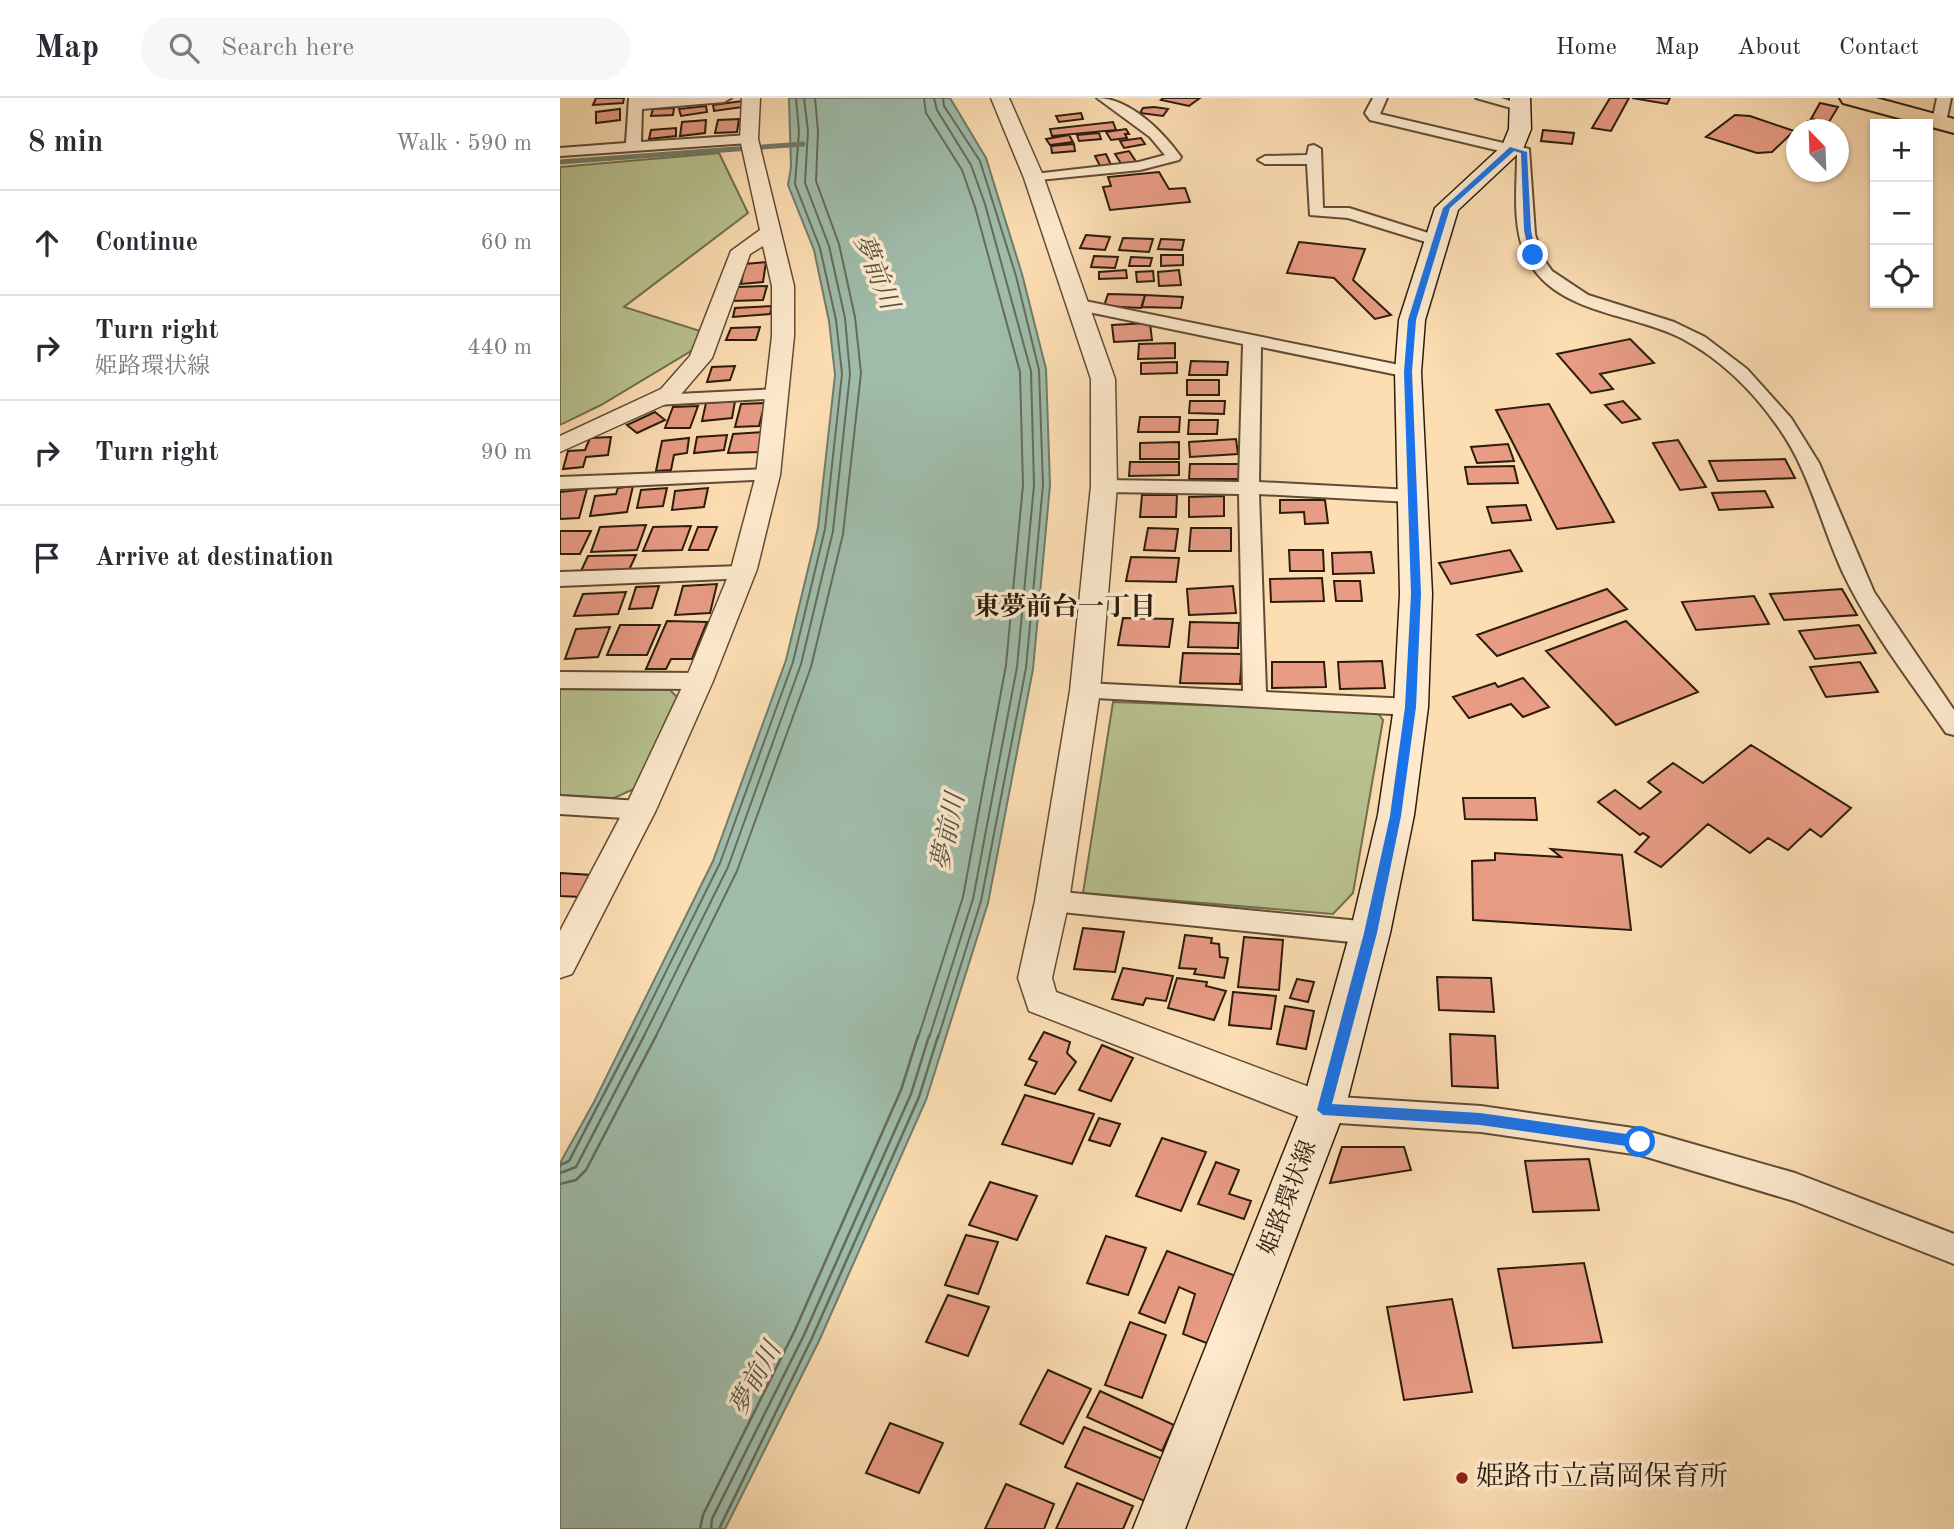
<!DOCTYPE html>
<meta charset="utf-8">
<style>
body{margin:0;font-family:"Old Standard TT","Noto Serif JP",serif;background:#f7f7f7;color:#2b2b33}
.controls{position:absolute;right:21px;top:21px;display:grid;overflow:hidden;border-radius:0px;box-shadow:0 2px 5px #0004}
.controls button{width:63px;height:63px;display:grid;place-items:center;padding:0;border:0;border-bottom:2px solid #e1e1e2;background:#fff;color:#2b2b33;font:35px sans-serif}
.compass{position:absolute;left:1226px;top:21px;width:63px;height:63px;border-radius:50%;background:#fff;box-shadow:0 2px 5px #0004;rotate:337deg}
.stop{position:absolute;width:21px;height:21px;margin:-16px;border:5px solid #1a73e8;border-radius:50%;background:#fff}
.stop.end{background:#1a73e8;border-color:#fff;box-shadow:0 2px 7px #0008}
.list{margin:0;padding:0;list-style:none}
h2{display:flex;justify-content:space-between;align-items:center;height:91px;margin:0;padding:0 28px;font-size:30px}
h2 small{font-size:23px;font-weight:400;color:#7c7c81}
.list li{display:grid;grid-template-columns:46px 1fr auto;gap:21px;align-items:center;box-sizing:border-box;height:105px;padding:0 28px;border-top:2px solid #e1e1e2}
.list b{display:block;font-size:26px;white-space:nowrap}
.list p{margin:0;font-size:23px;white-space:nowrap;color:#7c7c81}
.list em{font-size:23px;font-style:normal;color:#7c7c81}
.icon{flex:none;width:38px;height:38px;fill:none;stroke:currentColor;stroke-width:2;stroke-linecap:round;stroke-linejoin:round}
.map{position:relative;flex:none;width:1394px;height:1431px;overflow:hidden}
header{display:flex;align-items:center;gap:42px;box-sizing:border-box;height:98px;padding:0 35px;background:#fff;border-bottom:2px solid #e1e1e2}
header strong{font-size:33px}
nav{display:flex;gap:38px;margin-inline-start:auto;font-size:24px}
.search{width:490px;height:63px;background:#f7f7f7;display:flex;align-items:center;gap:18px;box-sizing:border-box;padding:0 24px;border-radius:38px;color:#7c7c81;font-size:26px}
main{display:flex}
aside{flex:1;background:#fff}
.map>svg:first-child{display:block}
.green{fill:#b9c291;stroke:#726f4e;stroke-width:2}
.water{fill:#9fbcaa;stroke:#717c6a;stroke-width:2}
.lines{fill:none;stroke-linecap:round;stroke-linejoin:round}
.shore-far1{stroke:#656c5a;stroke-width:2}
.shore{stroke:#656c5a;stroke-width:2.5}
.stream{stroke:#717c6a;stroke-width:5}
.building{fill:#e89b85;stroke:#2b1c0b;stroke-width:2}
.minor-casing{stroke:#604c35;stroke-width:4}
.tertiary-casing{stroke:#604c35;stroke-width:3}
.secondary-casing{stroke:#2b1c0b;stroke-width:3}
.primary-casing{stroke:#2b1c0b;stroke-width:4}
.minor{fill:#feeace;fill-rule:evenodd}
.tertiary{fill:#feeace;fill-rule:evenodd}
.secondary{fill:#feeace;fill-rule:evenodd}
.primary{fill:#fddeb3;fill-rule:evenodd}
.route{fill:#1a73e8}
.poi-dot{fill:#8f2418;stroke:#feeace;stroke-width:2.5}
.labels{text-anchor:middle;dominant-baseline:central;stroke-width:7;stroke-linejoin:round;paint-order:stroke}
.street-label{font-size:24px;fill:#2b1c0b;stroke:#feeace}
.water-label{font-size:26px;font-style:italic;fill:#545443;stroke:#feeace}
.neighbourhood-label{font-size:26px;font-weight:bold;fill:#2b1c0b;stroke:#feeace}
.near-poi-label{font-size:28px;fill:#2b1c0b;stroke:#feeace;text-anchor:start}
</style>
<header>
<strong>Map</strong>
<div class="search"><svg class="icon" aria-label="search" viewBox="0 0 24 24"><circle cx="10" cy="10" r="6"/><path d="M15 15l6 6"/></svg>Search here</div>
<nav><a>Home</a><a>Map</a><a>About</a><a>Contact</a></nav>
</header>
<main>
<aside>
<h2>8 min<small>Walk · 590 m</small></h2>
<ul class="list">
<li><svg class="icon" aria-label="ahead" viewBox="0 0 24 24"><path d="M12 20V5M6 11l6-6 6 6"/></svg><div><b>Continue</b></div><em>60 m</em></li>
<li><svg class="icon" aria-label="right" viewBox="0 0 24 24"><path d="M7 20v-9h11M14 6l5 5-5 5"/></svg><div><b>Turn right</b><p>姫路環状線</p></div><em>440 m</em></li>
<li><svg class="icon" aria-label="right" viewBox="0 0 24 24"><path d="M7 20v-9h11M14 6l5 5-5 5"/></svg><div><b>Turn right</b></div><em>90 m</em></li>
<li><svg class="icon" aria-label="arrive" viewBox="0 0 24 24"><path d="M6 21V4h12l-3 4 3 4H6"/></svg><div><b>Arrive at destination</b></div></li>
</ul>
</aside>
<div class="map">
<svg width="1394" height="1431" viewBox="0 0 1394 1431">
<rect width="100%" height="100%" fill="#fddeb3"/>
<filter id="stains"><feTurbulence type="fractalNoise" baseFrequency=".00286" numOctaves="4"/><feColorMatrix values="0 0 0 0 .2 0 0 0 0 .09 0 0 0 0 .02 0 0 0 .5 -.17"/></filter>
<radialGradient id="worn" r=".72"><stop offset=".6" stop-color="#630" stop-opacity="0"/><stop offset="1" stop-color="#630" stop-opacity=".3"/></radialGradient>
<!-- green -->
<path class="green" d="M159,55L188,115L64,209L156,238L41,307L0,327V69Z
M0,591L110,592L118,600L76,690L54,700L0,697Z
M553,604L816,613L823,622L793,795L773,816L523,795Z"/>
<!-- water -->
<path class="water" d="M229,0H390L426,60L462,176L486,271L490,387L473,571L428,805L366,1002L259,1243L165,1431H0V1065L34,1004L153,763L226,562L258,430L275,277L269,223L254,152L228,87L231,69Z"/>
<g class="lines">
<!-- shore-far1 -->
<path class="shore-far1" d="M73,940L160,765L233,564L265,431L282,276L276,222L260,150L235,86L239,33L236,0
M83,940L168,769L241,566L273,433L290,276L285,220L269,148L245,85L248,33L244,0
M95,940L177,773L251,569L283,436L301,275L295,219L279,146L256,83L258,33L255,0
M358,940L403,799L446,567L463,387L460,274L415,109L402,72L366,15L364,0
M369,940L413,801L457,569L474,387L471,273L425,106L411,67L377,12L374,0
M378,940L421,803L466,570L483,387L479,272L456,178L420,63L384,8L383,0"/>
<!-- shore -->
<path class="shore" d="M0,1067L9,1063L74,938
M0,1075L16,1069L84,938
M0,1086L16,1082L26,1072L96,938
M140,1431L143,1417L235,1232L341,992L358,938
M151,1431L152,1421L244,1237L351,996L369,938
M159,1431L252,1240L359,999L378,938"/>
<!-- stream -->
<path class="stream" d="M0,64L243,46"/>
</g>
<!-- building -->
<path class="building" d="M36,0H64L63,5L33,7Z
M603,0H640L629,8L601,2Z
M1050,0H1069L1051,33L1032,30Z
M1072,0H1110L1107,6Z
M182,3L183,9L154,13L153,7Z
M1260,5L1278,9L1269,24L1251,21Z
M146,8L147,14L121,18L119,11Z
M594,9L608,11L603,18L580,15L583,10Z
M114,10L113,17L91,18L93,11Z
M60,11V22L36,25V14Z
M521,15L523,21L499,24L496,18Z
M1175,17L1190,18L1234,33L1212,54L1197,55L1146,39Z
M179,21L177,34L155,35L158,22Z
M146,22L145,35L120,38L122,24Z
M1248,23L1266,27L1263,32L1243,30Z
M553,24L556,32L492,38L490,31Z
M116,30V38L89,41L91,32Z
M566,31L569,36H565L567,40L551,42L546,34Z
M983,32L1014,35L1012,46L981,43Z
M539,35L541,41L519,43L517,37Z
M509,37L513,44L490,47L486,41Z
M581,40L585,46L564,50L560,43Z
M514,46L515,53L492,55L491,48Z
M569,53L577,65L562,67L555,56Z
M546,56L551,67L540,68L535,58Z
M599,74L609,91L625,90L630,104L550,112L543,89L551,88L548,79Z
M526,137L550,139L545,152L520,150Z
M563,140L593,141L589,154L559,152Z
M601,141L624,142L622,152L598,151Z
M739,144L805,151L793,182L831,217L815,221L774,180L727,175Z
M601,157H623V167L601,168Z
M534,158L558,159L555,170L531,169Z
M571,159L592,160L590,168H569Z
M206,164L203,184L181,186L185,166Z
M566,172L567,180L539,181V174Z
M619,172L621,187L599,188L598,174Z
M593,173L594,183L577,184L576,174Z
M207,188L203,202L173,203L178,189Z
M548,196L585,197L581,210L544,208Z
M585,197L623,199L621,210L582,209Z
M212,208L210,216L173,219L175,210Z
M590,225L592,242L554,244L552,227Z
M200,229L196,242H166L171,230Z
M1070,241L1094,265L1040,276L1053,291L1031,295L997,256Z
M615,245V260L578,261L579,246Z
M631,263L668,264L667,277H629Z
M617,264V275L581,276V265Z
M175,268L170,282L147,284L152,269Z
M627,282H659V297H627Z
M175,303L172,320L142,323L146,305Z
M630,303H665L664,316L629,315Z
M1063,303L1080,321L1062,325L1045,307Z
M205,305L199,328L175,329L181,306Z
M989,306L1054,424L997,431L936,312Z
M138,308L130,330H105L113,309Z
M95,314L105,322L77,335L67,327Z
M580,319H620L619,334H578Z
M629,322H658L657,336H628Z
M204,334L199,354L168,355L173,336Z
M167,337L164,352L134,355L137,339Z
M51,339L48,357L26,359L23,369L3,371L8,353L25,352L30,340Z
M129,340L127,355L114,357L111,372L96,373L102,343Z
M676,341L678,356L630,359L629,344Z
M1118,342L1146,389L1120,392L1093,345Z
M619,344V361H580V345Z
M948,346L954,363L917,365L911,349Z
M1225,361L1235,380L1158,383L1149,363Z
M570,364H619V377L569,378Z
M630,366H679V381H629Z
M954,368L958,385L908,386L905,369Z
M73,388L67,414L30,418L35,398L56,396L58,390Z
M107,390L103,408L77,410L81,392Z
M148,390L144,409L112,412L115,393Z
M27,391L19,420L0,421V394Z
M1205,393L1213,409L1159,412L1152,395Z
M582,397H617L616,419H580Z
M664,398V418L629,419V399Z
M720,402H765L768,425L745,426L744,414L720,415Z
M966,407L971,422L932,425L927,409Z
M86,427L77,452L31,454L40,429Z
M131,428L122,452L83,453L93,429Z
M138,429H157L148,452H129Z
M588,430L618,431L615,453L584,452Z
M631,430H671V453H629Z
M0,433H31L20,456H0Z
M729,452H763L764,473H730Z
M950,452L962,473L891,486L879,465Z
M811,454L814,475L773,476L772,455Z
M76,457L69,472L21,473L28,458Z
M571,459L619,460L616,484L566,483Z
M762,480L764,503L711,504L710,481Z
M774,483H800L802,503H776Z
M157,486L150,515L115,517L123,488Z
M99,488L92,510L69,511L76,489Z
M673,488L676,515L629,517L627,491Z
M1047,491L1067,511L937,558L917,537Z
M1282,491L1297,517L1224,522L1210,496Z
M66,494L58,516L14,518L23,496Z
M1194,498L1209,526L1136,532L1122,504Z
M563,520L613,521L609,549L558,547Z
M107,523L147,524L132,561H111L106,571H86Z
M1066,523L1138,594L1056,627L986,553Z
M630,524L679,525L678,550L628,549Z
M60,527H100L87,557H47Z
M1299,527L1316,555L1255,561L1239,533Z
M50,529L38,559L5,561L16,531Z
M623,555L682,556L680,586L620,585Z
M822,563L825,590L780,591L778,564Z
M712,564H764L766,589L712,590Z
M1300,564L1318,594L1266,599L1250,569Z
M963,580L989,609L963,619L951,606L909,620L893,599L935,585L938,589Z
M1191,647L1291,710L1261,739L1250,731L1228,752L1208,740L1190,755L1148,726L1101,769L1075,754L1089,739L1083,735L1080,737L1038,704L1055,692L1080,711L1101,694L1088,684L1113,665L1143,685Z
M903,700H975L977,722L905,721Z
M991,751L1062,757L1071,832L913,822L912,763L935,762V755L1001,759Z
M0,775L32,777L21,799L0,798Z
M523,830L564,834L555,874L514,871Z
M625,837L652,840L651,845L659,846L660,859L668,860L664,880L634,876L636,871L619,870Z
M684,839L723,842L719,892L678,889Z
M563,870L613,878L606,903L586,900L583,907L552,901Z
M877,879L931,880L934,914L879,912Z
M617,880L647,884L646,888L666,893L654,922L608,910Z
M737,881L754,884L748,904L730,900Z
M673,894L716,898L711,931L669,927Z
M725,908L754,913L746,951L717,946Z
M484,934L510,944L507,955L516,964L495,996L465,987L477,964L469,961Z
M890,936L935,938L938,990L892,988Z
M542,947L573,960L551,1003L519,992Z
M465,997L534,1016L512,1066L442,1046Z
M539,1020L560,1026L550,1048L529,1042Z
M602,1040L646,1054L621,1113L576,1098Z
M782,1049H844L851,1072L770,1085Z
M1029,1061L1039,1112L973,1114L965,1063Z
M656,1064L679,1072L669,1096L691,1103L684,1121L638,1106Z
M430,1084L477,1098L457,1142L409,1127Z
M406,1137L438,1144L418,1196L385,1187Z
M546,1138L586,1150L568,1197L527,1185Z
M607,1153L676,1178L649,1246L623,1236L635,1196L619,1189L605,1225L579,1215Z
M1024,1165L1042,1244L953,1250L938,1171Z
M388,1197L429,1209L408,1258L366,1244Z
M892,1201L912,1294L844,1302L827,1209Z
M570,1224L606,1237L582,1300L545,1287Z
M488,1272L531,1291L503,1346L460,1326Z
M540,1293L614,1327L602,1353L527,1319Z
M330,1325L383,1345L359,1395L306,1375Z
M524,1329L605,1362L587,1404L505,1369Z
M517,1385L573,1408L563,1431H496Z
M446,1386L494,1406L484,1431H425Z"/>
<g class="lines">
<defs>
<path id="minor" d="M69,0H171L164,4L82,11L81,44L189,37L196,41L189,45L0,58V50L66,45Z
M537,0C570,0 603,34 621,59L619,62L580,72L469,83L467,80L474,76L579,64L605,57L590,39Z
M813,0H827L820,16L969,51L975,136L982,159L992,173L1028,197L1114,224L1145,239L1187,271L1231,320L1259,365L1314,494L1394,612V637L1386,635C1350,583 1310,532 1283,475C1260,425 1249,370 1216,326C1192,292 1160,261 1123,241C1072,214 992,217 965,156C952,126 957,88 957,57L810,22L805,15Z
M916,0H941L969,9L962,13Z
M1377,0H1391L1386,24L1379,28L1372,24Z
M754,47L761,51L763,110H789L881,139V145H869L788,120L750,117L747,66H705L698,62L705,58L747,57L749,48Z
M520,202L854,270L857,274L848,279L701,249L699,384L851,392L861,398L851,404L699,396L706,594L851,601L859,603L862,609L859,615L851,617L517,599L514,593L517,587L525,585L683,593L679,396L544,394L534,388L544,382L679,384L683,246L514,211L512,207L514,203Z
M217,291L223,292L226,296L223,300L96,307L87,302L96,297Z
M208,371L218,377L215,381L0,391V379Z
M182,468L192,475L189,480L0,488V474Z
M0,574L139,575L147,577L150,583L147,589L139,591L0,590Z
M0,698L80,703L89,705L92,712L89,719L80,721L0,716Z
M492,793L810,824L819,827L823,835L819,843L810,846L492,813L483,810L479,803L483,796Z
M763,998L921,1008L1080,1031L1235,1075L1394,1136V1166L1234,1103L1080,1057L921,1034L763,1024L753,1020L749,1011L753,1002Z"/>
<path id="tertiary" d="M182,0H200L198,41L234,188V238L220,377L197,471L153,583L96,712L12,876L0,880V833L64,712L125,583L171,471L196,377L212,238V188L203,148L190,156L152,260L117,301L0,354V338L101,291L130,258L171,153L200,132L180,41Z
M431,0H449L484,80L555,281L557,388L540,593L509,803L492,880L496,894L776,999L782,1011L776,1023L763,1028L469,913L458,880L475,803L510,593L531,388V281L464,80Z"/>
<path id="secondary" d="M950,0H970L971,31L963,51L898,112L865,222L861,274L872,496L868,609L854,717L830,835L785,1011L625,1431H573L741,1011L790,835L818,717L834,609L840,496L835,274L839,222L875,110L942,48L949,31Z"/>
<path id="primary" d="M1280,0H1316L1394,21V35L1283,5Z"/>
</defs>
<!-- minor casing -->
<use href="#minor" class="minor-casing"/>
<!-- tertiary casing -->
<use href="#tertiary" class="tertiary-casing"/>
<!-- secondary casing -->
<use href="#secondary" class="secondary-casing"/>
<!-- primary casing -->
<use href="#primary" class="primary-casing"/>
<!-- minor -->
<use href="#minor" class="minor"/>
<!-- tertiary -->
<use href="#tertiary" class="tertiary"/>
<!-- secondary -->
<use href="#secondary" class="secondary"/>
<!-- primary -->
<use href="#primary" class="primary"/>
</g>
<!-- route -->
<path class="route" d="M950,49L967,54L971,132L976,157H969L964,132L961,55L954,53L890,110L856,222L852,274L861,496L856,609L841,718L817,835L772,1006L920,1015L1080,1038L1087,1044L1080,1050L920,1027L763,1017L757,1012L804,835L830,718L845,609L851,496L844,274L848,222L883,110Z"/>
<!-- markers -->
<circle class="poi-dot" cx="902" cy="1380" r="7"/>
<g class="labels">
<!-- street labels -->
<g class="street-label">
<text transform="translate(729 1100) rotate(-69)">姫路環状線</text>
</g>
<!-- water labels -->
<g class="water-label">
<text transform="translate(315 174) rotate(68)">夢前川</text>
<text transform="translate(389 734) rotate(-78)">夢前川</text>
<text transform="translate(196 1281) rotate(-61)">夢前川</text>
</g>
<!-- neighbourhood labels -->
<g class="neighbourhood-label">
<text x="505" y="510">東夢前台一丁目</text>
</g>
<!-- near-poi labels -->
<g class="near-poi-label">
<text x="916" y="1380">姫路市立高岡保育所</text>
</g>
</g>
<rect width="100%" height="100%" filter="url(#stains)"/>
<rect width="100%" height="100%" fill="url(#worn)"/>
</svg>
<div class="controls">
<button>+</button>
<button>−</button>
<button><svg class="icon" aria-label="locate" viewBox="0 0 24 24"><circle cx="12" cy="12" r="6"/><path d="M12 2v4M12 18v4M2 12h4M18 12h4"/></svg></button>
</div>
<svg class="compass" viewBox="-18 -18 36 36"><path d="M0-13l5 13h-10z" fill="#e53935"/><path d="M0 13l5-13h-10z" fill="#7c7c81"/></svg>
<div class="stop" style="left:1080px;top:1044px"></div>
<div class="stop end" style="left:973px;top:157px"></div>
</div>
</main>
